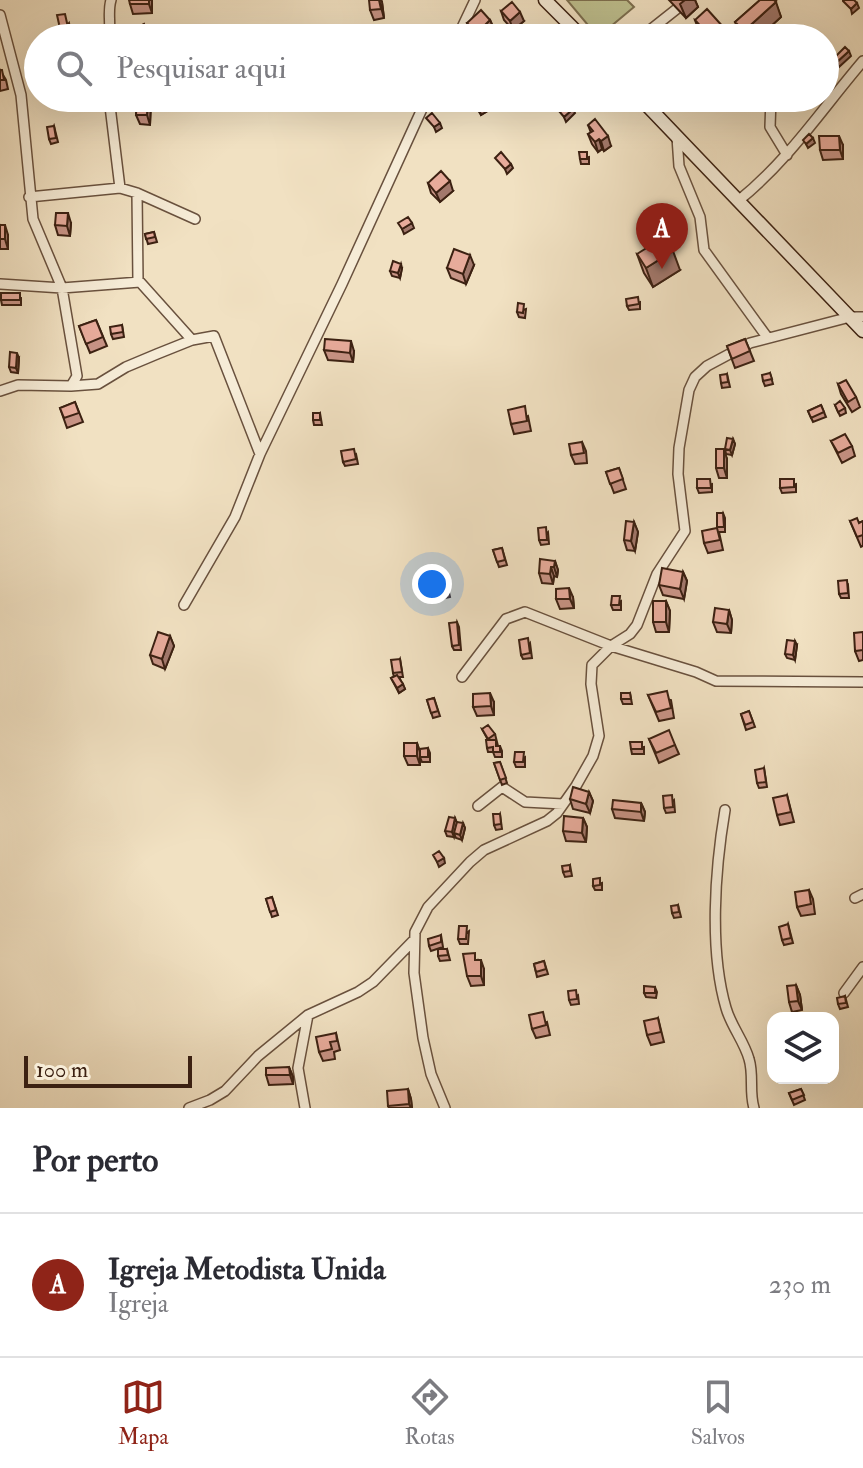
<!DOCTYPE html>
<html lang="pt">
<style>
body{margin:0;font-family:"IM FELL Double Pica",serif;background:#f7f7f7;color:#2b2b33}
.controls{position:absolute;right:24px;bottom:24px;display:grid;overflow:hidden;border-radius:16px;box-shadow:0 8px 32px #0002}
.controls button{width:72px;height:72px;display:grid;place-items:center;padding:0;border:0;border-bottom:2px solid #e1e1e2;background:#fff;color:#2b2b33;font:40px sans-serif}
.scale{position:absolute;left:24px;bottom:20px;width:168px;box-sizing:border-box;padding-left:8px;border:4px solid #3c2112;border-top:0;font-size:22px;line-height:28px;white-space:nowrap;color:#3c2112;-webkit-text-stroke:6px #f6ecd7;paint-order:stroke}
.you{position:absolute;left:432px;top:584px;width:28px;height:28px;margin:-20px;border:6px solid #fff;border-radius:50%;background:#1a73e8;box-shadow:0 0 0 12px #1a73e833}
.badge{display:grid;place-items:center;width:52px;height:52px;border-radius:50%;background:#8f2418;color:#fff;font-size:26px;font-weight:700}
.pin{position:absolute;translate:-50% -66px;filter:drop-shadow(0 2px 4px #0008)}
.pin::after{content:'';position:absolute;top:42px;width:28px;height:24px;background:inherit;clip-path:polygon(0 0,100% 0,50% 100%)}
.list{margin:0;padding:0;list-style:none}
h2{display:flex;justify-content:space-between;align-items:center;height:104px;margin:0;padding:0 32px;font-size:34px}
h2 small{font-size:26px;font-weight:400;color:#7c7c81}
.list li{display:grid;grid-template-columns:52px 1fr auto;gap:24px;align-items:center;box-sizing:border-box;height:144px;padding:0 32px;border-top:2px solid #e1e1e2}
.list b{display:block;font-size:30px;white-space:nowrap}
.list p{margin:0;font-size:26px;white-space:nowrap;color:#7c7c81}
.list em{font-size:26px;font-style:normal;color:#7c7c81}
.icon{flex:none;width:44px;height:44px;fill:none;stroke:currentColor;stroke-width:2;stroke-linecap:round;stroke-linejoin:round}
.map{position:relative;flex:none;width:863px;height:1108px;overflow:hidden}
.search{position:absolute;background:#fff;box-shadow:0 8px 32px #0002;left:24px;right:24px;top:24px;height:88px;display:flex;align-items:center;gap:20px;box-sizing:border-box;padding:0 28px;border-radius:44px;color:#7c7c81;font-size:30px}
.sheet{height:248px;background:#fff}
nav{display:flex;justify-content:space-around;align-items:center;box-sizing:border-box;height:112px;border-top:2px solid #e1e1e2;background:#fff;font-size:22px;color:#7c7c81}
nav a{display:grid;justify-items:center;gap:4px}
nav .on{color:#8f2418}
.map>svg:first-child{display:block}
.green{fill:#bfc190;stroke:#7e7151;stroke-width:2}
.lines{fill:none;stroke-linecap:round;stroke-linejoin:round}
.street-casing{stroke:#69513e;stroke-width:12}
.secondary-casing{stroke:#3c2112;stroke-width:15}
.street{stroke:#f6ecd7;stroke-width:9}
.secondary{stroke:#f6ecd7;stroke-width:12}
.wall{fill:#c79385;stroke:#3c2112;stroke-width:2}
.shaded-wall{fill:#a2786c;stroke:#3c2112;stroke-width:2}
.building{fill:#e7ab9b;stroke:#3c2112;stroke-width:2}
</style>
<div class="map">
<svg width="863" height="1108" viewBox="0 0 863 1108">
<rect width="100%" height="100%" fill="#f1e1c2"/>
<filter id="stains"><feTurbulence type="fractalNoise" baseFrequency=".0025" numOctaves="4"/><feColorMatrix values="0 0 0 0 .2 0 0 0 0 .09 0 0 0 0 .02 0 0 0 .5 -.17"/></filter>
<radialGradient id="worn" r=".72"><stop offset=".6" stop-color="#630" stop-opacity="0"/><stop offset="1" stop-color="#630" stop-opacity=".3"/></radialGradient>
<!-- green -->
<path class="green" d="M567,0H627L634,7L598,37Z"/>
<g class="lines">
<defs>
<path id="street" d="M0,15L21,95L33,219L62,288L77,376L71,386L18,385L0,391
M108,38C112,25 107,13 111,0
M457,38L475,0
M640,38L688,0
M109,98L120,188
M771,98L770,127L787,155
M677,137L679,166L700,217L704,250L767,337
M137,193L138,281
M29,197L120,188L137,193L195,219
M738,201C788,161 822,109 863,61
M0,284L62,288L140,282L192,340
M71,386L98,384L126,367L157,354L192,340L214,336L260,454
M184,605L235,517L260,454L342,284L427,98
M462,677L506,619L525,612L611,646L696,672L716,681L863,682
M478,806L502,787L525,802L563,804
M725,810C715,869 709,950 726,1008C731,1026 744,1041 749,1059C754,1075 749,1092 754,1108
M855,898L863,894
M844,993L863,967
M189,1108L210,1100L225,1091L258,1056L308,1015L358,992L373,982L414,940
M305,1108L298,1068L308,1015
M445,1108L431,1074L423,1038L414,973L415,932L428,907L470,862L484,850L547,821L557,813L576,786L593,756L599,736L591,684L592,665L611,646L630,634L637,625L657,574L685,531L678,474L679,448L689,390L695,377L707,366L750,343L850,317H863"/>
<path id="secondary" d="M545,0L583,38
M640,98L863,331"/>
</defs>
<!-- street casing -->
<use href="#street" class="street-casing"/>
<!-- secondary casing -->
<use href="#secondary" class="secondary-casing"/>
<!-- street -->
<use href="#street" class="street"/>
<!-- secondary -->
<use href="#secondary" class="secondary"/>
</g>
<!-- wall -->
<path class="wall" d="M152,0V13L133,14L130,4Z
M669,0H695L698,7L686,18Z
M760,0H777L775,1L781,17L758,38H742L735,22Z
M382,2L384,18L374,20L370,10Z
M501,11L524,21L513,30L504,20Z
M490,20L494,29L485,38H476L471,33L467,23Z
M695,20L729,38H704L700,34Z
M69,23L72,38H63L61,33Z
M144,24L149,36L142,38L137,28Z
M0,70L6,80L8,89L0,91Z
M137,98H150L151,102L150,125L140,124L136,115Z
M470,98H484L489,110L481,115Z
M588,125L611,146L604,151L602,149L598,152L592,144L588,134L591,133Z
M54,126L58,142L51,144L49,139Z
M843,145V159L823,160L820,150Z
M589,157V164H581L580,159Z
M428,183L453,191L440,202L431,193Z
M71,223L70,236L58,235L55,225Z
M0,225L8,235V249H0Z
M154,232L157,242L148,244L145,234Z
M637,254L680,270L653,287L644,273Z
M474,265L466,284L451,278L447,268Z
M402,268L400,278L392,276L390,271Z
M21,298V305H2L1,300Z
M640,302V309L629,310L627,306Z
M526,309L525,318L519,317L517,312Z
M96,320L107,346L90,353L79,326Z
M122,325L124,337L113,339L111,334Z
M745,339L754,361L735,368L727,346Z
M324,350L354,351L353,362L328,360Z
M19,358L18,373L11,372L9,367Z
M770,373L773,384L765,386L763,381Z
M727,374L730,387L722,388L721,383Z
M838,384L856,397L860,407L852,412L841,394Z
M75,402L83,422L67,428L60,408Z
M821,405L826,417L813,422L808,411Z
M835,405L845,408L846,413L840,416Z
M320,413L322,425H314L313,420Z
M528,416L531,431L514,434L511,424Z
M733,439L735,444L732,455L726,454L725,449Z
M831,441L852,446L855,456L842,463Z
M582,442L586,451L587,463L575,464L571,455Z
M356,454L358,464L345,466L343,462Z
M727,459V478H719L716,468Z
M619,468L626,489L614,493L606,472Z
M712,484V492L699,493L697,488Z
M796,484V492L782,493L780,488Z
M723,513L725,518V532H719L723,550L708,553L704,543L717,528Z
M850,521L859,523L863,521V546L861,547Z
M634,522L638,532L635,551L627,550L624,540Z
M548,532L549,544L541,545L539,540Z
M502,548L507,565L499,567L493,550Z
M555,561L558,570L557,577L554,576L553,584L542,583L539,573Z
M683,572L687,581L684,599L663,595L659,585Z
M848,585L849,598H841L839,594Z
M448,588L450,597L445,598L443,593Z
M573,597L574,608L560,609L556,599Z
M621,601V610H613L611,605Z
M666,601L670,611L669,632H656L653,622Z
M729,610L732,620L731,633L717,632L713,622Z
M457,622L459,627L461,650H454L452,646Z
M863,632V660L859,661L855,651Z
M170,636L174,646L165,669L153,664L150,655Z
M530,643L532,658L523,659L521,655Z
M797,645L795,660L787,658L785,654Z
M400,659L403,677H399L405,689L399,693L391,678L394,677L393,673Z
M630,693L632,704H623L621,699Z
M648,695L671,700L674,718L659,721Z
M434,698L440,716L433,718L427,700Z
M494,702V715L477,716L473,707Z
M749,711L755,727L746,730L741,714Z
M482,729L495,734L498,746H500L502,751V757H495L493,752H488L487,748L488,740Z
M649,739L675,745L679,754L659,763Z
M417,743L420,752V765H408L404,756Z
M644,747V754H632L631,749Z
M428,748L430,753V762H422L420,757Z
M525,757V767H516L514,762Z
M500,762L507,783L502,785L494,763Z
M764,768L767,787L759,788L757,783Z
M589,792L593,801L590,813L573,809L570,799Z
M787,795L794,822L780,825L777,815Z
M674,800L675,812L666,813L664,808Z
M641,803L645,812L644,821L615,818L612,809Z
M500,814L502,829L496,830L494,825Z
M455,818L457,823H463L465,828L462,840L456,838L454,834V837L447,836L445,831Z
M583,818L587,827L586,842L566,841L563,831Z
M570,865L572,876L565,877L563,872Z
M602,883V890H595L593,886Z
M809,890L813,899L815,914L801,916L797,907Z
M272,897L278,915L272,917L266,899Z
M678,905L681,917L674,918L672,913Z
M788,924L793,943L784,945L782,940Z
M469,931L468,944H460L458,939Z
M441,935L443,947L431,951L429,946Z
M447,949L450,960L440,961L438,956Z
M478,960L484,969V985L471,986L467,976Z
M544,961L548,974L537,977L534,964Z
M796,985L800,995L802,1010L792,1012L789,1002Z
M655,987L657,992L656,998L646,997L644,993Z
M578,995L579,1004L571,1005L569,1000Z
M845,996L848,1007L840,1009L838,1004Z
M658,1018L664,1042L651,1045L647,1035Z
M547,1022L550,1035L536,1038L532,1029Z
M336,1033L340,1050L334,1052L335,1059L323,1061L319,1052Z
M289,1067L293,1077V1084L269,1085L266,1075Z
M408,1089L411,1099L412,1108H389L388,1106Z
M801,1089L805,1100L794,1105L789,1093Z"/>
<!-- shaded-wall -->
<path class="shaded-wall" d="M149,0H152V13L149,4Z
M379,0H381L382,2L384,18Z
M685,0H695L698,7L686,18L680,4Z
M776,2L781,17L758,38H746L744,31Z
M857,3L859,8L852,14L851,9Z
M520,12L524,21L513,30L510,21Z
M490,20L494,29L485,38H479L477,33Z
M725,29L729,38H715Z
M849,51L851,56L839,67L837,62Z
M148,98H150L151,102L150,125L147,115Z
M689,98H696L689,105L687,101Z
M485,101L489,110L481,115L478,106Z
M573,109L575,113L566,122L564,117Z
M440,123L442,128L436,132L434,127Z
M608,136L611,146L604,151L601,141Z
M839,136L843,145V159L840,150Z
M813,138L815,143L808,148L806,144Z
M599,139L602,149L598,152L595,142Z
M511,164L513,168L507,174L505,169Z
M450,181L453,191L440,202L436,193Z
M68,213L71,223L70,236L67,226Z
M412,223L414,228L404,234L402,229Z
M5,225L8,235V249L5,239Z
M673,251L680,270L653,287L646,268Z
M470,255L474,265L466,284L463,274Z
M401,264L402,268L400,278L398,273Z
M351,341L354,351L353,362L350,353Z
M17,353L19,358L18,373L16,368Z
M733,439L735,444L732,455L730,450Z
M724,449L727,459V478L724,468Z
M634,522L638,532L635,551L631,541Z
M555,561L558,570L557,577L554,567Z
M551,567L554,576L553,584L550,574Z
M683,572L687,581L684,599L680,589Z
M569,588L573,597L574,608L570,599Z
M666,601L670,611L669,632L666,622Z
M729,610L732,620L731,633L727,624Z
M170,636L174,646L165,669L162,659Z
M795,641L797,645L795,660L793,655Z
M403,684L405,689L399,693L397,688Z
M490,693L494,702V715L491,706Z
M417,743L420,752V765L417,756Z
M589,792L593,801L590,813L586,804Z
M641,803L645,812L644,821L641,812Z
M455,818L457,823L454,837L452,832Z
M583,818L587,827L586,842L582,833Z
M463,823L465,828L462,840L460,835Z
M444,858L445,863L439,867L437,862Z
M481,960L484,969V985L481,976Z
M796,985L800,995L802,1010L798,1001Z
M289,1067L293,1077V1084L290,1075Z
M408,1089L411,1099L412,1108H411L409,1104Z"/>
<!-- building -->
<path class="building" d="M129,0H149V4H130Z
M369,0H379L381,9L370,10Z
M760,0H774L776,2L744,31L735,22Z
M843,0H854L857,3L851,9L843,1Z
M512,2L520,12L510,21L501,11Z
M707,9L725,29L715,38H711L695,20Z
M481,10L490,20L477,33L467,23Z
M65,14L69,32L61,33L57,15Z
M144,24L148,31L141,34L137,28Z
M777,32L782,37L781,38H774L772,36Z
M845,47L849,51L837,62L834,58Z
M0,70H2L4,80H0Z
M137,98H148L147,115H136Z
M473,98H484L485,101L478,106Z
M568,103L573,109L564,117L559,111Z
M432,113L440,123L434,127L426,118Z
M595,119L608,136L601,141L599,139L595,142L588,134L593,131L588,125Z
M54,126L56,138L49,139L47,127Z
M809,134L813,138L806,144L803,140Z
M819,136H839L840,150H820Z
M501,152L511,164L505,169L495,158Z
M579,152H587V159H580Z
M441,171L450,181L436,193L428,183Z
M56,213H68L67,226L55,225Z
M408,217L412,223L402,229L398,223Z
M0,225H5V239H0Z
M154,232L155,237L146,239L145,234Z
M664,237L673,251L646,268L637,254Z
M454,249L470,255L463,274L447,268Z
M393,261L401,264L398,273L390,271Z
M1,293H20V300H1Z
M638,297L639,304L627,306L626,299Z
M518,303L524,304L523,313L517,312Z
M96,320L103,337L86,344L79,326Z
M122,325L123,332L111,334L110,327Z
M325,339L351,341L350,353L324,350Z
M745,339L750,351L732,359L727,346Z
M10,352L17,353L16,368L9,367Z
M770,373L772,379L763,381L762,375Z
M727,374L728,382L721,383L720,375Z
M846,380L856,397L848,402L838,384Z
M840,401L845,408L838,412L835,405Z
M75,402L79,413L64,418L60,408Z
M821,405L824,412L811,418L808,411Z
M525,406L527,421L511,424L508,410Z
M313,413H320V420H313Z
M845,434L852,446L838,453L831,441Z
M727,438L733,439L730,450L725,449Z
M582,442L584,453L571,455L569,444Z
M354,449L356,459L343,462L341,451Z
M716,449H724V468H716Z
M619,468L623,479L610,484L606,472Z
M697,479H710L711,488H697Z
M780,479H794V487L780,488Z
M717,513H723L724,527H717Z
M857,518L859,523L863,521V535L857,537L850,521Z
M626,521L634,522L631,541L624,540Z
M546,527L547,540H539L538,528Z
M717,528L720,540L704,543L702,531Z
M502,548L505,560L497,562L493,550Z
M540,559L555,561L554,567H551L550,574L539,573Z
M662,568L683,572L680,589L659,585Z
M847,580L848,593L839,594L838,581Z
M446,583L448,592L443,593L441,584Z
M569,588L570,599H556V589Z
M612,596H620L619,605H611Z
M653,601H666V622H653Z
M715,608L729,610L727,624L713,622Z
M457,622L459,645L452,646L449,623Z
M158,632L170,636L162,659L150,655Z
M863,632V650L855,651L854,633Z
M528,638L530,653L521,655L519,640Z
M787,640L795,641L793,655L785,654Z
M400,659L402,672L393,673L391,660Z
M397,675L403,684L397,688L391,678Z
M667,691L671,708L656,712L648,695Z
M490,693L491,706L473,707V694Z
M621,693H630L631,699H621Z
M434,698L438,711L431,713L427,700Z
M749,711L753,722L745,725L741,714Z
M488,725L495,734L488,739L482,729Z
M669,730L675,745L656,753L649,739Z
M486,740H496V746H500V752H493V747L487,748Z
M630,742H642V749H631Z
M404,743H417V756H404Z
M428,748V757H420V749Z
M515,752H524L523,762H514Z
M500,762L506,778L500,780L494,763Z
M764,768L766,782L757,783L755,770Z
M573,787L589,792L586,804L570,799Z
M672,795L673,807L664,808L663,796Z
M787,795L791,812L777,815L773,798Z
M613,800L641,803V812L612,809Z
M493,814H500L501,824L494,825Z
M564,816L583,818L582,833L563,831Z
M449,817L455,818L452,832L445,831Z
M457,822L463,823L460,835L454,833Z
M439,851L444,858L437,862L433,855Z
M570,865V871L563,872L562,866Z
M600,878V885L593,886V879Z
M809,890L811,904L797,907L795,892Z
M272,897L276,910L270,912L266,899Z
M678,905L679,912L672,913L671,906Z
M788,924L791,938L782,940L779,927Z
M459,926H467L466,939H458Z
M441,935V942L429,946L428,939Z
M438,949H447L448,955L438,956Z
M475,953V960H481V976H467L463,954Z
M544,961L546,969L536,972L534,964Z
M796,985L798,1001L789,1002L787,986Z
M644,986L655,987V993H644Z
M576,990L577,999L569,1000L568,991Z
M845,996L846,1003L838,1004L837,998Z
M543,1012L546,1025L532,1029L529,1015Z
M658,1018L661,1032L647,1035L644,1021Z
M336,1033L337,1041L330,1042L332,1049L319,1052L316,1037Z
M769,1041H773V1049H769Z
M289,1067L290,1075H266V1068Z
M408,1089L409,1104L388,1106L387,1091Z
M801,1089L804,1095L792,1100L789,1093Z"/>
<rect width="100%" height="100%" filter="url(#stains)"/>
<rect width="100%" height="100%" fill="url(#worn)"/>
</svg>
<div class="controls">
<button><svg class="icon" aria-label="layers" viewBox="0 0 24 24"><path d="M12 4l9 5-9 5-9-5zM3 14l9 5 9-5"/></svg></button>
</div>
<div class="scale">100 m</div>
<div class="you"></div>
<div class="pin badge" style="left:662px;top:269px">A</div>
<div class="search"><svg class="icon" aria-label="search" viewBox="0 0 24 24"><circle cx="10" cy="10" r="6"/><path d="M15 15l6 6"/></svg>Pesquisar aqui</div>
</div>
<section class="sheet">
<h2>Por perto<small></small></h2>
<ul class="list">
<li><span class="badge">A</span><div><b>Igreja Metodista Unida</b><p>Igreja</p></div><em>230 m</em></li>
</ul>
</section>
<nav>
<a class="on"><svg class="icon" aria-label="map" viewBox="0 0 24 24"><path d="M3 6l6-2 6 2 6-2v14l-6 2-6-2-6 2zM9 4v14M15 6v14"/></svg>Mapa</a>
<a><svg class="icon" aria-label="directions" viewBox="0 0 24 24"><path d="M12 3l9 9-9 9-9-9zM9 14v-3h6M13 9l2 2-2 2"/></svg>Rotas</a>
<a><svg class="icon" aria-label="saved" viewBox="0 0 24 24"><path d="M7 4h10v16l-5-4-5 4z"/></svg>Salvos</a>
</nav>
